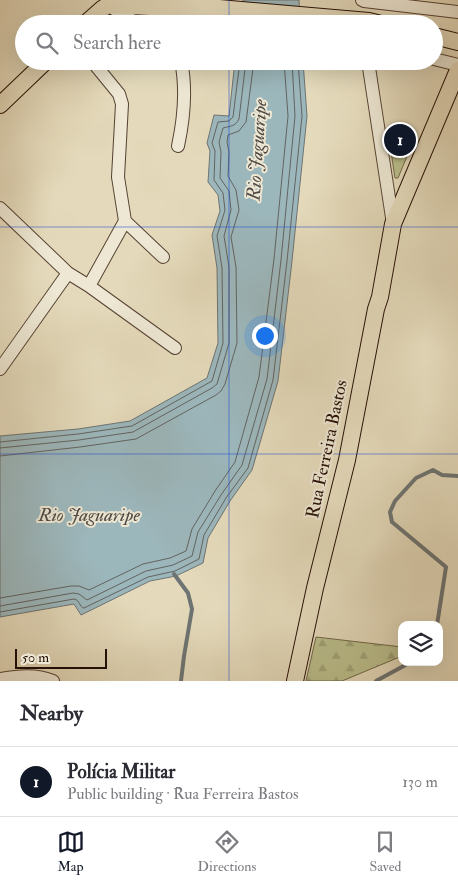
<!DOCTYPE html>
<meta charset="utf-8">
<style>
body{margin:0;font-family:"IM FELL Double Pica",serif;background:#f7f7f7;color:#2b2b33}
.controls{position:absolute;right:15px;bottom:15px;display:grid;overflow:hidden;border-radius:10px;box-shadow:0 5px 20px #0002}
.controls button{width:45px;height:45px;display:grid;place-items:center;padding:0;border:0;border-bottom:1px solid #e1e1e2;background:#fff;color:#2b2b33;font:25px sans-serif}
.scale{position:absolute;left:15px;bottom:12px;width:92px;box-sizing:border-box;padding-left:5px;border:2px solid #271006;border-top:0;font-size:14px;line-height:18px;white-space:nowrap;color:#271006;-webkit-text-stroke:4px #ede7d3;paint-order:stroke}
.you{position:absolute;left:264px;top:335px;width:18px;height:18px;margin:-12px;border:4px solid #fff;border-radius:50%;background:#1a73e8;box-shadow:0 0 0 8px #1a73e833}
.badge{display:grid;place-items:center;width:32px;height:32px;border-radius:50%;background:#111827;color:#fff;font-size:16px;font-weight:700}
.pin{position:absolute;translate:-50% -50%;border:2px solid #fff;box-shadow:0 1px 5px #0006}
.list{margin:0;padding:0;list-style:none}
h2{display:flex;justify-content:space-between;align-items:center;height:65px;margin:0;padding:0 20px;font-size:21px}
h2 small{font-size:16px;font-weight:400;color:#7c7c81}
.list li{display:grid;grid-template-columns:32px 1fr auto;gap:15px;align-items:center;box-sizing:border-box;height:70px;padding:0 20px;border-top:1px solid #e1e1e2}
.list b{display:block;font-size:19px;white-space:nowrap}
.list p{margin:0;font-size:16px;white-space:nowrap;color:#7c7c81}
.list em{font-size:16px;font-style:normal;color:#7c7c81}
.icon{flex:none;width:28px;height:28px;fill:none;stroke:currentColor;stroke-width:2;stroke-linecap:round;stroke-linejoin:round}
.map{position:relative;flex:none;width:458px;height:681px;overflow:hidden}
.search{position:absolute;background:#fff;box-shadow:0 5px 20px #0002;left:15px;right:15px;top:15px;height:55px;display:flex;align-items:center;gap:12px;box-sizing:border-box;padding:0 18px;border-radius:28px;color:#7c7c81;font-size:19px}
.sheet{height:135px;background:#fff}
nav{display:flex;justify-content:space-around;align-items:center;box-sizing:border-box;height:70px;border-top:1px solid #e1e1e2;background:#fff;font-size:14px;color:#7c7c81}
nav a{display:grid;justify-items:center;gap:2px}
nav .on{color:#111827}
.map>svg:first-child{display:block}
.grass{fill:url(#grass-tufts);stroke:#706749}
.forest{fill:url(#forest-firs);stroke:#706749}
.water{fill:#9cb7bc;stroke:#6d7473}
.lines{fill:none;stroke-linecap:round;stroke-linejoin:round}
.shore{stroke:#626461;stroke-width:1}
.stream{stroke:#6d7473;stroke-width:4}
.minor-casing{stroke:#564233;stroke-width:14}
.major-casing{stroke:#271006;stroke-width:18}
.minor{stroke:#ede7d3;stroke-width:12}
.major{stroke:#e4dabb;stroke-width:16}
.grid{fill:none;stroke:#1d4ed8;stroke-width:1;stroke-opacity:0.55}
.labels{text-anchor:middle;dominant-baseline:central;stroke-width:4;stroke-linejoin:round;paint-order:stroke}
.street-label{font-size:18px;fill:#271006;stroke:#ede7d3}
.water-label{font-size:19px;font-style:italic;fill:#504a46;stroke:#ede7d3}
</style>
<div class="map">
<svg width="458" height="681" viewBox="0 0 458 681">
<defs>
<pattern id="grass-tufts" width="24" height="20" patternUnits="userSpaceOnUse" patternTransform="scale(1.25)"><rect width="24" height="20" fill="#babe8c"/><path d="M3 7l-1-3M5 7V3M7 7l1-3M15 17l-1-3M17 17v-4M19 17l1-3" fill="none" stroke="#a0a277"/></pattern>
<pattern id="forest-firs" width="22" height="20" patternUnits="userSpaceOnUse" patternTransform="scale(1.25)"><rect width="22" height="20" fill="#babe8c"/><path d="M5 1l3.5 6h-7zM16 11l3.5 6h-7z" fill="#a0a277"/></pattern>
</defs>
<rect width="100%" height="100%" fill="#e4dabb"/>
<filter id="stains"><feTurbulence type="fractalNoise" baseFrequency=".004" numOctaves="4"/><feColorMatrix values="0 0 0 0 .2 0 0 0 0 .09 0 0 0 0 .02 0 0 0 .5 -.17"/></filter>
<radialGradient id="worn" r=".72"><stop offset=".6" stop-color="#630" stop-opacity="0"/><stop offset="1" stop-color="#630" stop-opacity=".3"/></radialGradient>
<!-- grass -->
<path class="grass" d="M388,132L415,137L398,178H395Z"/>
<!-- forest -->
<path class="forest" d="M316,637L402,647V656L342,681H306Z"/>
<!-- water -->
<path class="water" d="M243,0H299L300,24H240Z
M235,61H303L307,116L292,261L278,381L252,470L230,501L208,538L203,563L176,576L150,581L81,615L74,604L0,617V436L78,429L130,421L207,378L218,343L217,268L212,235L220,211L218,195L208,182L210,151L207,143L214,115L229,116Z"/>
<g class="lines">
<!-- shore -->
<path class="shore" d="M0,442L78,434L132,426L212,381L223,343L222,268L217,236L225,210L223,193L214,180L215,151L212,143L218,122L229,121L233,117L240,61
M0,448L79,440L133,432L212,388L217,384L229,343V267L224,236L231,210L229,191L220,178L221,152L219,142L223,128C230,126 235,127 239,119L246,61
M0,456L80,447L136,439L216,395L221,391L225,384L237,343L236,267L231,237L239,210L236,190L228,176L229,152L227,142L228,135L239,131L246,122L254,61
M0,598L71,586H79L89,590L143,564L170,558L186,551L192,529L215,491L235,462L259,377L274,259L288,116L284,61
M0,606L73,593L79,594L87,600L146,571L173,565L192,556L198,532L221,495L242,465L267,379L281,260L295,116L292,61
M0,612L74,599C80,600 79,607 84,608L148,577L175,571L199,559L204,535L226,498L248,468L273,380L287,261L302,116L298,61"/>
<!-- stream -->
<path class="stream" d="M174,574L188,593L192,609L184,656L181,681
M437,625L446,567L392,522L390,512L395,501L416,478L433,470L442,475L458,476
M376,681L411,662"/>
<defs>
<path id="minor" d="M362,0L364,1L458,12
M109,6L130,19L141,24
M434,59L458,65
M368,61L393,224
M178,146C184,118 187,90 181,61
M0,208L68,273L89,286L175,348
M125,221L163,257
M89,286L125,221L118,177L122,104L119,94L92,61
M0,369L68,273
M0,679C18,676 36,674 53,681"/>
<path id="major" d="M85,24L102,9L108,5L170,8H219L369,21L381,24
M434,36L458,42
M0,105L46,61
M295,681L315,588L347,460L376,309L380,297L393,224L458,70"/>
</defs>
<!-- minor casing -->
<use href="#minor" class="minor-casing"/>
<!-- major casing -->
<use href="#major" class="major-casing"/>
<!-- minor -->
<use href="#minor" class="minor"/>
<!-- major -->
<use href="#major" class="major"/>
</g>
<!-- grid -->
<path class="grid" d="M229,0V24M229,61V681M0,227H458M0,454H458"/>
<g class="labels">
<!-- street labels -->
<g class="street-label">
<text transform="translate(327 449) rotate(-78)">Rua Ferreira Bastos</text>
</g>
<!-- water labels -->
<g class="water-label">
<text transform="translate(257 150) rotate(-86)">Rio Jaguaripe</text>
<text x="89" y="515">Rio Jaguaripe</text>
</g>
</g>
<rect width="100%" height="100%" filter="url(#stains)"/>
<rect width="100%" height="100%" fill="url(#worn)"/>
</svg>
<div class="controls">
<button><svg class="icon" aria-label="layers" viewBox="0 0 24 24"><path d="M12 4l9 5-9 5-9-5zM3 14l9 5 9-5"/></svg></button>
</div>
<div class="scale">50 m</div>
<div class="you"></div>
<div class="pin badge" style="left:400px;top:140px">1</div>
<div class="search"><svg class="icon" aria-label="search" viewBox="0 0 24 24"><circle cx="10" cy="10" r="6"/><path d="M15 15l6 6"/></svg>Search here</div>
</div>
<section class="sheet">
<h2>Nearby<small></small></h2>
<ul class="list">
<li><span class="badge">1</span><div><b>Polícia Militar</b><p>Public building · Rua Ferreira Bastos</p></div><em>130 m</em></li>
</ul>
</section>
<nav>
<a class="on"><svg class="icon" aria-label="map" viewBox="0 0 24 24"><path d="M3 6l6-2 6 2 6-2v14l-6 2-6-2-6 2zM9 4v14M15 6v14"/></svg>Map</a>
<a><svg class="icon" aria-label="directions" viewBox="0 0 24 24"><path d="M12 3l9 9-9 9-9-9zM9 14v-3h6M13 9l2 2-2 2"/></svg>Directions</a>
<a><svg class="icon" aria-label="saved" viewBox="0 0 24 24"><path d="M7 4h10v16l-5-4-5 4z"/></svg>Saved</a>
</nav>
